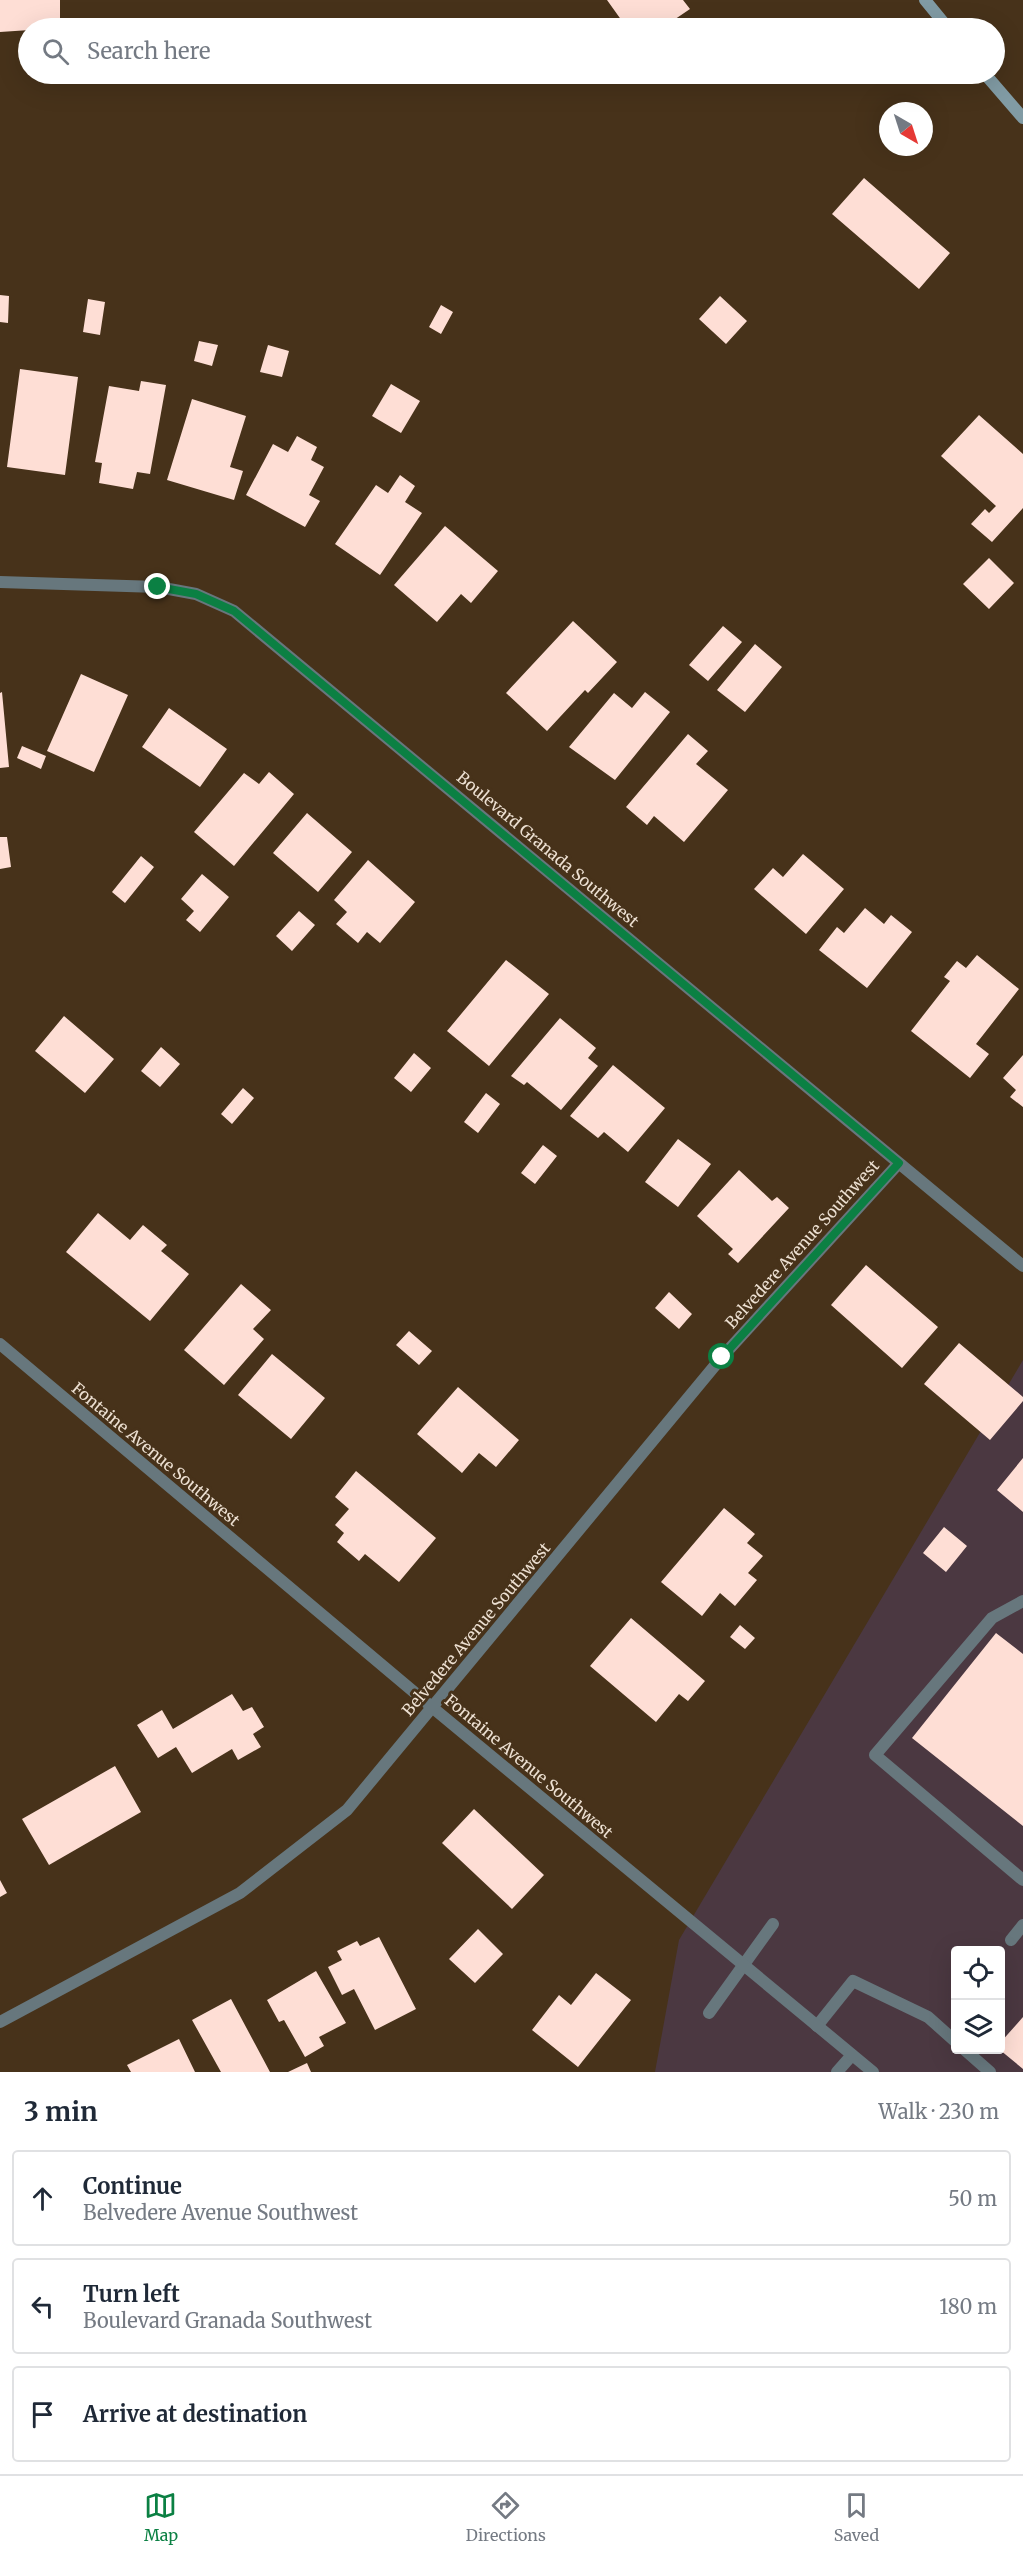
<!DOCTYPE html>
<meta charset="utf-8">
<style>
body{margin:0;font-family:Merriweather,serif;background:#f6f6f7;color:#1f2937}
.controls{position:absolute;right:18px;bottom:18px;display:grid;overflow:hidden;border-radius:6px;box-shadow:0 6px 24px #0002}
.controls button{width:54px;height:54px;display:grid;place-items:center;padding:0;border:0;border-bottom:2px solid #e0e1e3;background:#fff;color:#1f2937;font:30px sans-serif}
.compass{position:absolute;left:879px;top:102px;width:54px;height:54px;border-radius:50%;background:#fff;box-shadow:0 6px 24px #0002;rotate:141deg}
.stop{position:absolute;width:18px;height:18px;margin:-14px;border:4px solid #0b8043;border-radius:50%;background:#fff}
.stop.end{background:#0b8043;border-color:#fff;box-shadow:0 2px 6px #0008}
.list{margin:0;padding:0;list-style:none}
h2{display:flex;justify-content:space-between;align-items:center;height:78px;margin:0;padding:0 24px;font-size:26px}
h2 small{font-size:20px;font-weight:400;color:#747a83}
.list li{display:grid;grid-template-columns:39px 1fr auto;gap:18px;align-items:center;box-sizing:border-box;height:96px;margin:0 12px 12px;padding:0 12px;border:2px solid #e0e1e3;border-radius:6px}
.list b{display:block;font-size:22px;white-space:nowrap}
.list p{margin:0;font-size:20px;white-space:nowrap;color:#747a83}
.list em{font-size:20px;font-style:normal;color:#747a83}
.icon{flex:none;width:33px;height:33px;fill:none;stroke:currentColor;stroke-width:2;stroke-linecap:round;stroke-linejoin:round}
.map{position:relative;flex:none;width:1023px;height:2072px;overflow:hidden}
.search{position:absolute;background:#fff;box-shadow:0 6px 24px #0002;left:18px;right:18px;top:18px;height:66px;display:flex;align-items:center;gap:15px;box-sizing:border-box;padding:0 21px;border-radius:33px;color:#747a83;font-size:22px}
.sheet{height:402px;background:#fff}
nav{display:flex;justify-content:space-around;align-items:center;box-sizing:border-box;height:84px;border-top:2px solid #e0e1e3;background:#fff;font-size:16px;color:#747a83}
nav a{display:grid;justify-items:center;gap:3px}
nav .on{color:#0b8043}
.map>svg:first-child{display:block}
.commercial{fill:#4b3841;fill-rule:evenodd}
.building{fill:#feded5}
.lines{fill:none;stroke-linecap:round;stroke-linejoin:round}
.lane{stroke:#67777d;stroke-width:12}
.street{stroke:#67777d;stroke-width:12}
.secondary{stroke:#819ba4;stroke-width:12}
.route{stroke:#0b8043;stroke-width:8}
.labels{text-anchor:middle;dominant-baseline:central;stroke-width:6;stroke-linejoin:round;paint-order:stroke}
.street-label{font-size:16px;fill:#ede0d2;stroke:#47321a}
</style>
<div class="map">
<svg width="1023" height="2072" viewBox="0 0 1023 2072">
<rect width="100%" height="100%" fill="#47321a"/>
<!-- commercial -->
<path class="commercial" d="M1023,1360V2072H655L679,1940ZM956,1950H1000V2050H956Z"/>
<!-- building -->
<path class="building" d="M0,0H60V28L0,32Z
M607,0H683L690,9L662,28H627Z
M864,178L950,253L919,289L832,214Z
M0,295L9,296L8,323L0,322Z
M720,296L747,321L726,344L699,319Z
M88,299L105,302L100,335L83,332Z
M441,305L453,312L441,334L429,327Z
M199,341L218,345L212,366L194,361Z
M268,345L289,351L282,377L260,372Z
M20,369L78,377L65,475L7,467Z
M141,381L166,385L150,474L137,472L133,489L99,483L102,463L95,462L109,386L139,391Z
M391,384L420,401L401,433L372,416Z
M192,399L246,416L230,467L243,471L234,500L167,480Z
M979,415L1023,454V508L992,542L971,524L985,509L989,513L996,506L941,456Z
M297,436L317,447L311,460L324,467L309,495L320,501L305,527L246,495L273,444L288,452Z
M400,475L415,486L405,502L422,513L380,575L335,544L376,485L388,493Z
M445,526L498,571L471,603L461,594L437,622L394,585Z
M989,558L1014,583L989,609L963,584Z
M573,621L617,662L588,693L585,690L547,731L506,693Z
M723,626L742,642L708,681L689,665Z
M755,644L782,667L745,712L717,690Z
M81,674L128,695L94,772L47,751Z
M2,692L9,767L0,768V693Z
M645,692L670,712L615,780L569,747L614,693L632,708Z
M169,708L227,749L200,787L142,747Z
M688,734L708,751L696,764L728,790L684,842L654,816L647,825L626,807Z
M22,746L46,756L41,769L17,758Z
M269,772L294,794L234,866L194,832L244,773L259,784Z
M307,813L352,852L318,892L273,853Z
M0,837H7L11,867L0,869Z
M803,854L844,889L806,934L754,889L773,868L783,877Z
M141,856L154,867L125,903L112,892Z
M368,860L415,902L380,943L367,932L358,943L336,924L347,912L334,900Z
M202,874L229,897L200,932L186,920L194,911L181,899Z
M865,908L884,924L891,915L912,932L867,988L819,950L837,927L844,933Z
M299,911L315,925L292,951L276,936Z
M977,955L1019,989L976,1044L989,1054L970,1078L911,1031L950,981L944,977L957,961L966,968Z
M506,960L549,994L489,1066L447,1031Z
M64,1016L114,1059L85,1093L35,1051Z
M560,1018L596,1048L588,1058L598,1066L561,1110L527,1082L524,1085L511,1076Z
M161,1047L180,1064L160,1087L141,1071Z
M414,1053L431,1068L411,1092L394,1078Z
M1023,1055V1107L1010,1097L1016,1090L1003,1078Z
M613,1065L665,1108L628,1152L604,1132L598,1138L570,1116Z
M243,1088L254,1098L232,1124L221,1114Z
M486,1093L500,1104L478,1133L464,1122Z
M678,1139L711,1164L678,1207L645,1182Z
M543,1145L557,1156L535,1184L521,1173Z
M739,1170L772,1201L777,1197L789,1208L738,1263L728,1254L733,1249L697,1216Z
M98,1213L130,1240L143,1225L167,1245L161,1251L189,1274L150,1321L66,1252Z
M866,1265L938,1327L902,1368L831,1305Z
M241,1284L271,1310L253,1329L264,1339L224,1385L184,1350Z
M669,1292L692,1314L679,1329L655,1308Z
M409,1331L432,1351L419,1365L396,1345Z
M959,1343L1023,1397V1401L990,1440L924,1384Z
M272,1354L325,1398L291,1439L238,1395Z
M458,1387L519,1440L496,1467L479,1453L462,1473L417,1434Z
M1023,1458V1512L997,1490Z
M356,1471L436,1538L399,1582L365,1554L359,1561L337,1542L344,1533L335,1525L349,1509L335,1497Z
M724,1508L755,1534L747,1543L763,1556L748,1573L757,1580L735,1606L720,1593L702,1616L661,1582Z
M944,1527L967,1546L946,1572L923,1553Z
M631,1618L705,1681L688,1701L679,1694L656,1722L590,1666Z
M740,1625L755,1638L745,1649L730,1637Z
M996,1633L1023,1654V1826L912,1738Z
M232,1694L243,1711L252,1707L264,1727L253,1734L261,1747L238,1760L232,1749L192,1773L176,1747L158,1758L137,1725L162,1710L173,1729Z
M115,1766L141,1812L49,1865L22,1819Z
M474,1809L544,1875L512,1909L442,1843Z
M0,1880L7,1893L0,1897Z
M478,1929L503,1954L475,1983L449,1959Z
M379,1937L416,2009L375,2030L354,1989L342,1995L328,1967L342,1960L337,1951L357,1941L360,1946Z
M316,1971L346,2023L319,2037L324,2046L305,2057L284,2020L279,2022L267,2000Z
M596,1973L631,2000L578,2067L532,2030L559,1995L571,2005Z
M231,1999L270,2072H221L192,2020Z
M1023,2017V2069L1000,2050V2043Z
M179,2039L195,2072H131L127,2065Z
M307,2063L311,2072H288Z"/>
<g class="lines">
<!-- lane -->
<path class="lane" d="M1023,1601L992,1618L875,1755L1023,1880
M1011,1940L1023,1925
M709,2013L773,1924
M817,2026L853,1981L928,2017L956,2042
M965,2050L990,2072
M837,2072L852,2055"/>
<!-- street -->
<path class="street" d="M0,582L158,587L196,594L234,611L1023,1266
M0,1344L433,1708L873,2072
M0,2022L240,1893L347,1810L722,1357L899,1163"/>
<!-- secondary -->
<path class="secondary" d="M925,0L948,28
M985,74L1023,118"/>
</g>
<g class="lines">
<!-- route -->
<path class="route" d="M158,587L196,594L234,611L899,1163L722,1357"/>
</g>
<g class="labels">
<!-- street labels -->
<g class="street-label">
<text transform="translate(548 849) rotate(40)">Boulevard Granada Southwest</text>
<text transform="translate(802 1244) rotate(-48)">Belvedere Avenue Southwest</text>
<text transform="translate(156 1454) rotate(40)">Fontaine Avenue Southwest</text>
<text transform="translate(476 1629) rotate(-50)">Belvedere Avenue Southwest</text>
<text transform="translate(529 1766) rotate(40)">Fontaine Avenue Southwest</text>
</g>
</g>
</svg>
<div class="controls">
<button><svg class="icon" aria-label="locate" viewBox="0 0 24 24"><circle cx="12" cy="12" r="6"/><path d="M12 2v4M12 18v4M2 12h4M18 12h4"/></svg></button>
<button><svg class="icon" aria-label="layers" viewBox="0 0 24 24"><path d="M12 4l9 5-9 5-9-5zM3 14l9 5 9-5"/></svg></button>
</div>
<svg class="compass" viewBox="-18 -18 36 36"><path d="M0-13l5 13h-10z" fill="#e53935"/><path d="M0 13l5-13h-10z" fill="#747a83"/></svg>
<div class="stop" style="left:722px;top:1357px"></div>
<div class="stop end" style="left:158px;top:587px"></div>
<div class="search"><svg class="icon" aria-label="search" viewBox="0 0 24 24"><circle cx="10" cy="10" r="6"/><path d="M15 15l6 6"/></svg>Search here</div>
</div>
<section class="sheet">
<h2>3 min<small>Walk · 230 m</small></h2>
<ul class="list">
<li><svg class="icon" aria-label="ahead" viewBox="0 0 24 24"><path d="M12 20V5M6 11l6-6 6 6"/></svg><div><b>Continue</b><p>Belvedere Avenue Southwest</p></div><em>50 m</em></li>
<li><svg class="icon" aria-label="left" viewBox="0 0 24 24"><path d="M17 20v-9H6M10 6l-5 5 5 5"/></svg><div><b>Turn left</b><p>Boulevard Granada Southwest</p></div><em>180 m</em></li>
<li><svg class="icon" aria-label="arrive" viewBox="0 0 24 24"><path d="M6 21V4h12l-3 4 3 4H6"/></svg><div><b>Arrive at destination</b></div></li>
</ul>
</section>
<nav>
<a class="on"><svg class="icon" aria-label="map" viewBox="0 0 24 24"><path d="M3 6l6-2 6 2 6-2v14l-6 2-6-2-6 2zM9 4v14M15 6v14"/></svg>Map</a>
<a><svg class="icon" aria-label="directions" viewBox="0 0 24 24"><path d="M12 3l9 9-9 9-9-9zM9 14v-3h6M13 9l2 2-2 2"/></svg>Directions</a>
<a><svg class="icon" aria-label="saved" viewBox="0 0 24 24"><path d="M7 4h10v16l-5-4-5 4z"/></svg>Saved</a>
</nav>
